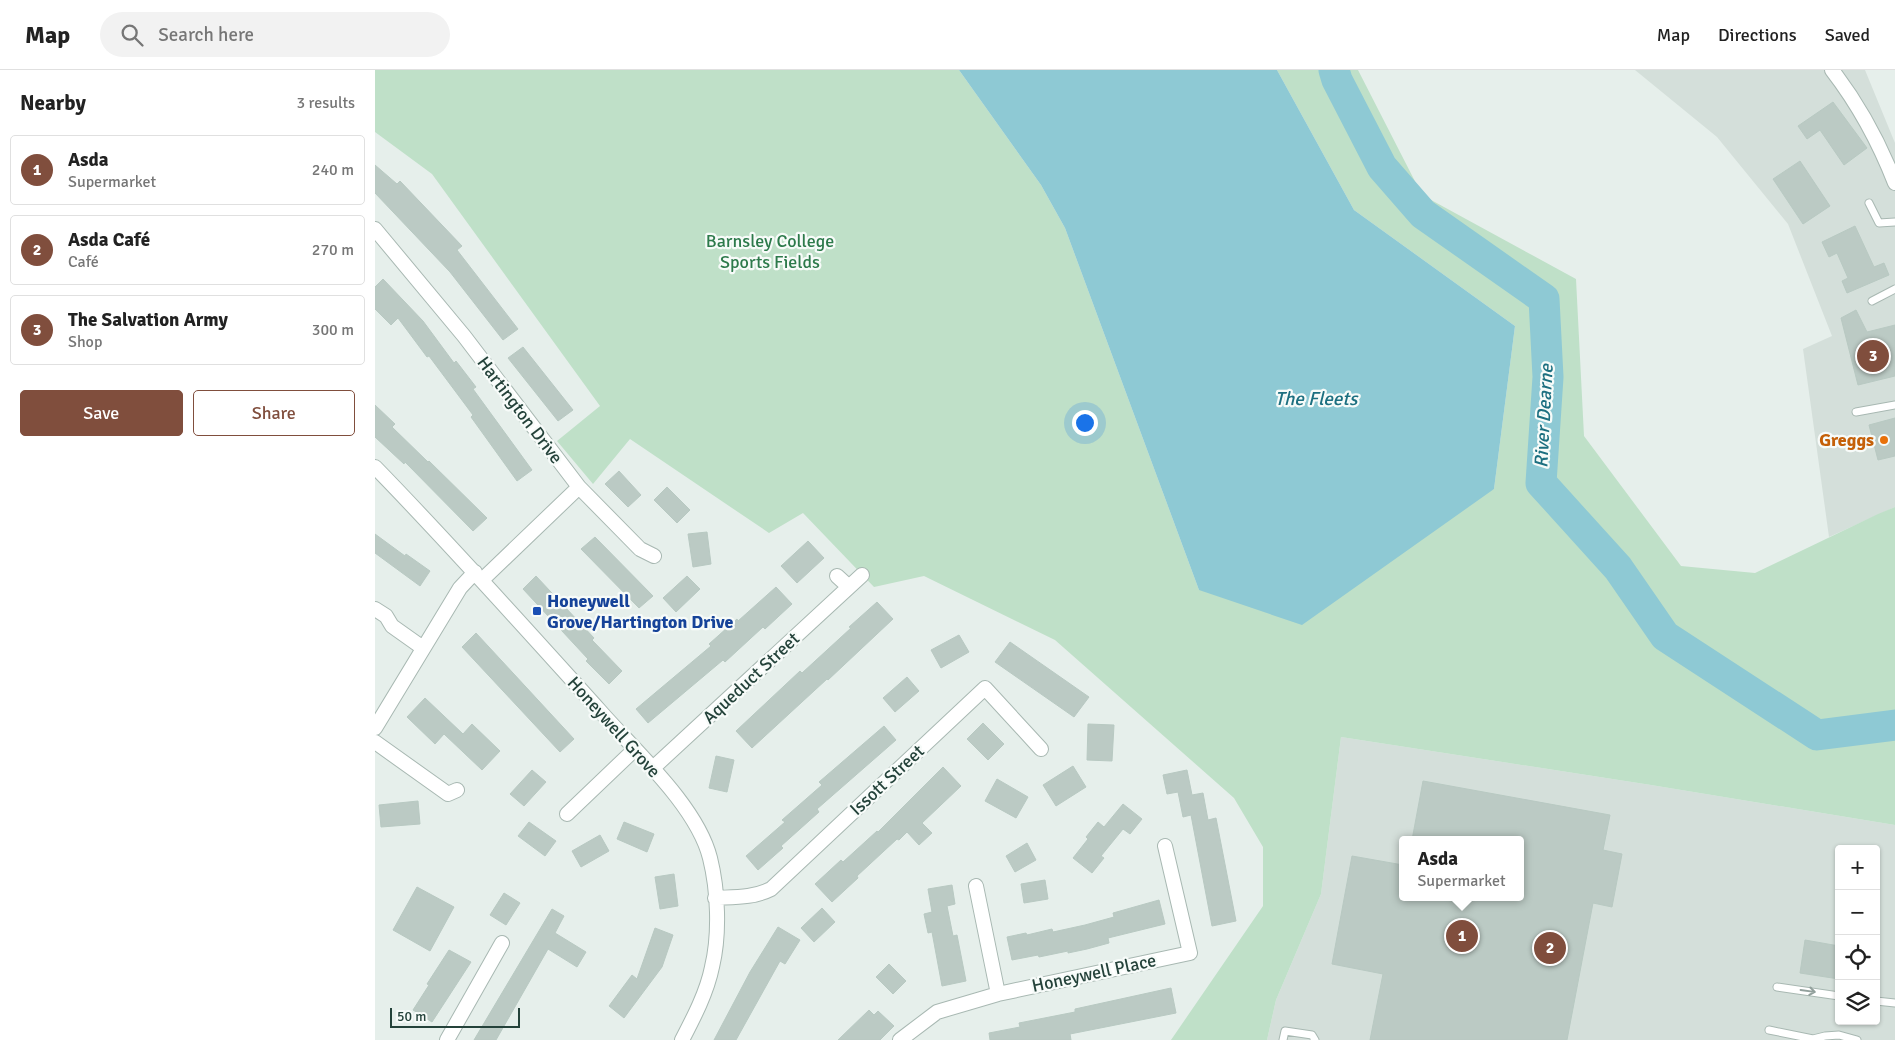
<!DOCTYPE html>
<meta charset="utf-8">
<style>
body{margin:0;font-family:Signika,sans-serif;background:#f2f2f2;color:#222}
.controls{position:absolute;right:15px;bottom:15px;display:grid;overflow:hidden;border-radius:5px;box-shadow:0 1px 4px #0004}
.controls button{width:45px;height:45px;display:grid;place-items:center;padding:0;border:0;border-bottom:1px solid #e0e0e0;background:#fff;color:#222;font:25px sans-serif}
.scale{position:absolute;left:15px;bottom:12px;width:130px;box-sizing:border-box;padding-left:5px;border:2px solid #24423a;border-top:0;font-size:14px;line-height:18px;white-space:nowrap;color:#24423a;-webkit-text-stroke:4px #f7fbf9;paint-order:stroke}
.you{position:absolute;left:709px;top:352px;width:18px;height:18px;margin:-12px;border:4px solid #fff;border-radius:50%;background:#1a73e8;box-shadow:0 0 0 8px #1a73e833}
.badge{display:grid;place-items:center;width:32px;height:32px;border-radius:50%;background:#804e3d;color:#fff;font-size:16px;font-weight:700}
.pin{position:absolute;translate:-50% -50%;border:2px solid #fff;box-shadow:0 1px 5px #0006}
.popup{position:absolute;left:1024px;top:766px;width:125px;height:65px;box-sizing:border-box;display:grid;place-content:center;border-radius:5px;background:#fff;filter:drop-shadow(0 1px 4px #0005);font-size:16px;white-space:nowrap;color:#767676}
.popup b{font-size:19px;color:#222}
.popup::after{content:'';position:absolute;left:50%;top:100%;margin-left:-10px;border:10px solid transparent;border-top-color:#fff}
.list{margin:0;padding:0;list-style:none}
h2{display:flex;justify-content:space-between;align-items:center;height:65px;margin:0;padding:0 20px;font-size:21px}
h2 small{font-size:16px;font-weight:400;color:#767676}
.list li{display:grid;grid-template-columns:32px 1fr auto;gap:15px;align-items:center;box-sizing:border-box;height:70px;margin:0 10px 10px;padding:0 10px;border:1px solid #e0e0e0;border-radius:5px}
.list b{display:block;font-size:19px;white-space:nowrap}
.list p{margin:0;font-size:16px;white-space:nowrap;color:#767676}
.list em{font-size:16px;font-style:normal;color:#767676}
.actions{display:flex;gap:10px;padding:15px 20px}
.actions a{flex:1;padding:11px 0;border:1px solid #804e3d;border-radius:5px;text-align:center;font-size:18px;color:#804e3d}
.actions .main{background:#804e3d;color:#fff}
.icon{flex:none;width:28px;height:28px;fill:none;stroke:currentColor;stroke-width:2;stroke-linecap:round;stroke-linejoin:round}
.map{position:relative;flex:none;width:1520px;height:970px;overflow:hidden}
header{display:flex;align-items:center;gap:30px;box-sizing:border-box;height:70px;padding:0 25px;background:#fff;border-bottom:1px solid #e0e0e0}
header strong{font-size:24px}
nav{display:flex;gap:28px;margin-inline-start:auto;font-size:18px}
.search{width:350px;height:45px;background:#f2f2f2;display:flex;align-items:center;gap:12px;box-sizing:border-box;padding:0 18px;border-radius:28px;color:#767676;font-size:19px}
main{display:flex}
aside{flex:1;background:#fff}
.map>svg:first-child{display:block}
.built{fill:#d4dfda;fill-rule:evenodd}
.green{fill:#bfe0c8}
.water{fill:#8ec9d4}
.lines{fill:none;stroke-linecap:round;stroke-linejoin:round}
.river{stroke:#8ec9d4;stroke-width:31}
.building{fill:#bbcac4;stroke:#b8c9c2}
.service-casing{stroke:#a8b8b2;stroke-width:9}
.minor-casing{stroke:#a8b8b2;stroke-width:16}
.service{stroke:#fff;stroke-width:7}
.minor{stroke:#fff;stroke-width:14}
.oneway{stroke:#92a09c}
.food-dot{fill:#e8710a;stroke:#f7fbf9;stroke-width:2}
.transit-dot{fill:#1a4fb4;stroke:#f7fbf9;stroke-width:2}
.labels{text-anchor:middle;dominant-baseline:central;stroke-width:4.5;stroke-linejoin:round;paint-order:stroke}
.park-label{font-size:18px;fill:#2d7a4b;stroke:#f7fbf9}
.street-label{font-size:18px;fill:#24423a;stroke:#f7fbf9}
.food-label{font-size:18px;font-weight:bold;fill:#c56008;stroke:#f7fbf9;text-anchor:end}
.transit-label{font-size:18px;font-weight:bold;fill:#164399;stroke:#f7fbf9;text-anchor:start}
.water-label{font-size:19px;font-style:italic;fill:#1c6f80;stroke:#f7fbf9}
</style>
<header>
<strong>Map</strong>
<div class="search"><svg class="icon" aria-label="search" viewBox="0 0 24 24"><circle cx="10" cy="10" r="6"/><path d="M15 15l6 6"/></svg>Search here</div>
<nav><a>Map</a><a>Directions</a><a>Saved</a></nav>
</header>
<main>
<aside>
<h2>Nearby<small>3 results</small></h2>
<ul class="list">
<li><span class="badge">1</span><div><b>Asda</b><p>Supermarket</p></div><em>240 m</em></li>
<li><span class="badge">2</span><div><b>Asda Café</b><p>Café</p></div><em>270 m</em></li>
<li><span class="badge">3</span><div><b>The Salvation Army</b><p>Shop</p></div><em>300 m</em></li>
</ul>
<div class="actions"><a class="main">Save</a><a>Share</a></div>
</aside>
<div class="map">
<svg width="1520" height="970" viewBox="0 0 1520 970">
<rect width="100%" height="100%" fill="#e6efeb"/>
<!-- built -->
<path class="built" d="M1260,0H1490L1520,73V437L1454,467L1428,279L1457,266L1413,154L1342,67Z
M966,667L1276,715L1520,755V970H892L901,930L946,824ZM1028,770H1146V827H1028ZM1464,779H1501V951H1464Z"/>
<!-- green -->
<path class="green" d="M0,0H584L666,115L690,158L824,520L1119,419L1140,256L979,140L902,0H983L1047,125L1201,209L1209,366L1306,496L1380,503L1503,444L1520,437V755L1276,715L966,667L946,824L901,930L892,970H796L888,836V777L859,728L680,570L549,506L499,517L428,443L394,463L255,369L218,414L182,371L225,336L57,104L0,62Z"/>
<!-- water -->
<path class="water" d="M584,0H902L979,140L1140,256L1119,419L927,555L824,520L690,158L666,115Z"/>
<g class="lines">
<!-- river -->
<path class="river" d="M959,0L962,10L1007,97L1048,144L1169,229L1173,307L1166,413L1243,498L1290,566L1442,665L1520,655"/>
</g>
<!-- building -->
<path class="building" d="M1458,32L1492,78L1469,95L1445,60L1432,69L1423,56Z
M1425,91L1455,136L1428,154L1398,109Z
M0,95L22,114L25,111L87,176L82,180L143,259L128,270L75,202L0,123Z
M1480,156L1499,197L1509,193L1514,205L1472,223L1467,211L1473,208L1462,183L1454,187L1447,172Z
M8,209L48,251L79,293L81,291L101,317L98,319L157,400L142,411L96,347L98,345L54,286L52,287L23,248L16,255L0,239V217Z
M1481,240L1492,262L1520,255V306L1483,315L1466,248Z
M148,277L198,340L183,351L133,288Z
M0,335L20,354L17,357L53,392L54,391L112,448L98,461L30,392L29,394L0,367Z
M1520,348V386L1503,390L1494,355Z
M244,401L266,425L253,437L230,414Z
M292,417L315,440L302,453L279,430Z
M332,462L336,494L318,497L313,464Z
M0,464L30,486L31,484L55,501L45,516L0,483Z
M220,467L278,526L264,538L206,479Z
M433,471L449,488L422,513L406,496Z
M161,506L219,568L217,570L247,601L234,614L211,591L213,589L148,519Z
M312,506L325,519L301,542L288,528Z
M401,517L417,534L390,559L388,557L350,592L348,590L273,653L261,639L336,576L334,574L362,549L363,551Z
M502,532L518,549L453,610L452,609L377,678L361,661L425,601L427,603L476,558L474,557Z
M101,563L199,669L185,682L87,577Z
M584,565L594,582L566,598L556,580Z
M635,572L714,627L699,647L620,592Z
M532,607L544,621L520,642L508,628Z
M50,628L88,664L97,654L125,681L107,700L69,664L60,674L32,647Z
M608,653L629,674L613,690L592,669Z
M713,654L739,655L737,691L712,690Z
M509,656L521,670L442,739L444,742L406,776L408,778L383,800L371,786L410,752L407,750L447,715L444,712Z
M341,686L359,690L352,722L334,718Z
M698,696L711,717L681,736L668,715Z
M568,697L586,716L547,753L557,763L544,775L532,762L524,770L522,769L482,806L483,808L457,832L440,814L466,790L468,792L502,761L503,762Z
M157,700L171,712L149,736L135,724Z
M812,700L817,725L828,723L833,750L841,748L861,851L837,856L816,745L808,747L803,722L792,724L788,705Z
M622,709L653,727L641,748L610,731Z
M1048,711L1235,745L1228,780L1247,784L1237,837L1218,833L1192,970H995L1008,904L957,894L977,786L1028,795V827H1146V770H1037Z
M43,731L45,754L6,757L4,735Z
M748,734L767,749L755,764L748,759L726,786L729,788L717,803L698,788L713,769L711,767L723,752L729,757Z
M154,752L181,771L170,786L143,766Z
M249,752L279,764L272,782L242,769Z
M225,765L234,781L206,797L197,781Z
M652,773L661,790L640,802L631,786Z
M299,804L303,836L285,839L280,807Z
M670,810L673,829L649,833L646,814Z
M577,815L580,834L572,836L578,866L582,865L591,911L567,916L557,862L553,863L549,844L557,842L553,819Z
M42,817L79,837L55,881L18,860Z
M129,823L145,833L131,855L115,845Z
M784,830L790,854L733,868L734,873L712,879L693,883V881L664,887L663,885L637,890L632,867L651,863L652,865L677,859L678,862L710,855L739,847L738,843Z
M447,838L460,852L439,872L426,858Z
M177,839L189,846L180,863L211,882L202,897L173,879L121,970H99Z
M403,857L425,870L410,894L405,891L361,970H339L375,902Z
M280,858L298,865L287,897L249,948L234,936L257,905L262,909Z
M1430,870L1464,876V909L1425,903Z
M74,880L96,892L57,952L38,940L54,915L52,914Z
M514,894L531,911L518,924L501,907Z
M796,918L801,943L695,964L696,970H615L614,963L645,957L644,953L700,942V939Z
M494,940L499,945L503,941L519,956L505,970H463Z"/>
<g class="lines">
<defs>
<path id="service" d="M1494,133L1504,153L1520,152
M1497,231L1520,219
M1481,342L1520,335
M1402,917L1464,926
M1501,931L1520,933
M1394,960L1438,969L1450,966L1464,965L1482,970
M908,970L910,961L937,965L940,970"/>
<path id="minor" d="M1457,0C1484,35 1504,72 1520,113
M0,159L89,266L204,417L107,510
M0,397C77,476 151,559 225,641C260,681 322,736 335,788C343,820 345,864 337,897C332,922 319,947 307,970
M204,417L265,479L279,486
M462,506L474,517
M0,539L11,546L17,556L48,578
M0,658L85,518L100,502
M0,672L73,724L82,720
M278,698L487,505
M192,744L259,680
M601,816L623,924
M340,828C360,827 378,828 396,819L610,618L666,679
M72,970L127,873
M525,970L562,942L623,924L815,883L790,776"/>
</defs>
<!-- service casing -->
<use href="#service" class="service-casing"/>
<!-- minor casing -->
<use href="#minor" class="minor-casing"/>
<!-- service -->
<use href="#service" class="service"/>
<!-- minor -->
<use href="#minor" class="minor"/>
</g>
<!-- one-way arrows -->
<defs><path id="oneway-shaft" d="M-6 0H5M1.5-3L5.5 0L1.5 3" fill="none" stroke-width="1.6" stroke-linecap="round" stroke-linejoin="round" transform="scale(1.25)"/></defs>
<use class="oneway" href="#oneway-shaft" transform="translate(1433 921) rotate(8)"/>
<!-- markers -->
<circle class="food-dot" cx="1509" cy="370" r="5"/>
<rect class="transit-dot" x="157" y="536" width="10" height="10" rx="2.5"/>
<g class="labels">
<!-- park labels -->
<g class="park-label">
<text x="395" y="171">Barnsley College<tspan x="395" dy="21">Sports Fields</tspan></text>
</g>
<!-- street labels -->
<g class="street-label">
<text transform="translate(145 340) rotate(53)">Hartington Drive</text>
<text transform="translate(376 608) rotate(-43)">Aqueduct Street</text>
<text transform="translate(239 657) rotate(48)">Honeywell Grove</text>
<text transform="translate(512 710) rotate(-43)">Issott Street</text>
<text transform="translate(719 903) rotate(-12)">Honeywell Place</text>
</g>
<!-- food labels -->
<g class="food-label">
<text x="1499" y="370">Greggs</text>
</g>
<!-- transit labels -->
<g class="transit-label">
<text x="172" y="531">Honeywell<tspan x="172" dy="21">Grove/Hartington Drive</tspan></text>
</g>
<!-- water labels -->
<g class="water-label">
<text x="941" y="329">The Fleets</text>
<text transform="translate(1169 346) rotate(-87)">River Dearne</text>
</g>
</g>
</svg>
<div class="controls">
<button>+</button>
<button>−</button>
<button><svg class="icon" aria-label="locate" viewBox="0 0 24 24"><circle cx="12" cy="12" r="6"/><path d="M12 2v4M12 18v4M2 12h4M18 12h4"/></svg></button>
<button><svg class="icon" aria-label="layers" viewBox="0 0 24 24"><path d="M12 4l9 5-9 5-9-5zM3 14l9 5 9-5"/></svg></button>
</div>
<div class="scale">50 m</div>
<div class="you"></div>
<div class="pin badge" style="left:1087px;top:866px">1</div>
<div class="popup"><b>Asda</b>Supermarket</div>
<div class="pin badge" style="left:1175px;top:878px">2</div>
<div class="pin badge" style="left:1498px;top:286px">3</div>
</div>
</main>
